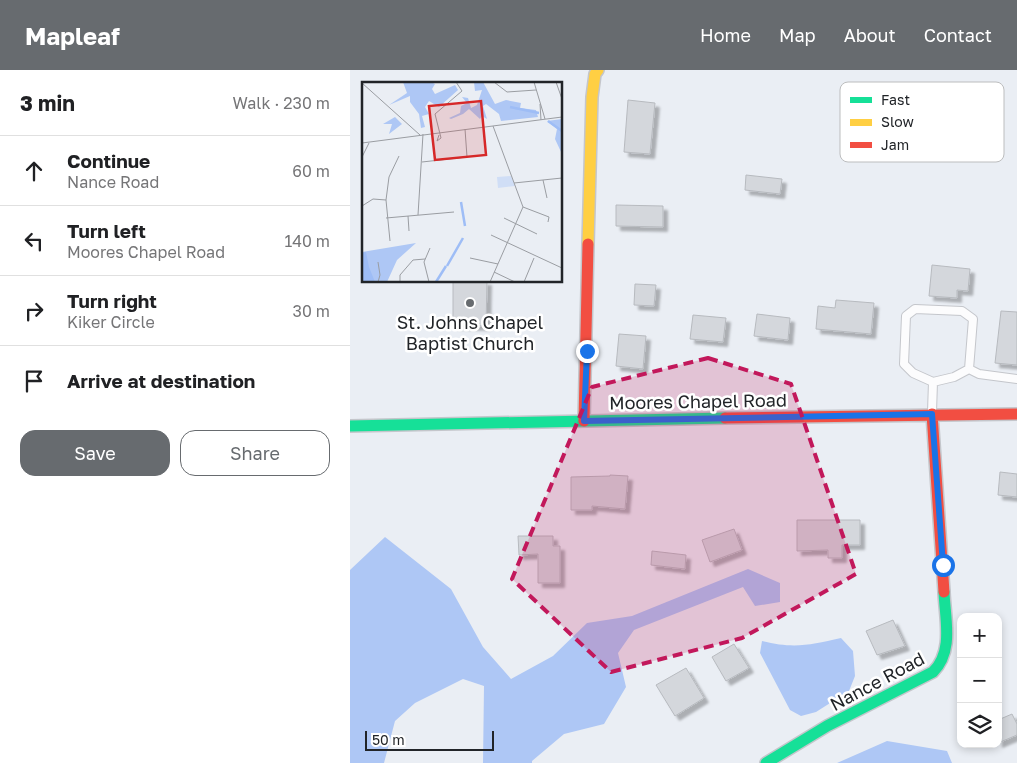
<!DOCTYPE html>
<meta charset="utf-8">
<style>
body{margin:0;font-family:"Golos Text",sans-serif;background:#f2f2f2;color:#202124}
.controls{position:absolute;right:15px;bottom:15px;display:grid;overflow:hidden;border-radius:10px;box-shadow:0 2px 8px #0003}
.controls button{width:45px;height:45px;display:grid;place-items:center;padding:0;border:0;border-bottom:1px solid #e0e0e0;background:#fff;color:#202124;font:25px sans-serif}
.scale{position:absolute;left:15px;bottom:12px;width:129px;box-sizing:border-box;padding-left:5px;border:2px solid #212428;border-top:0;font-size:14px;line-height:18px;white-space:nowrap;color:#212428;-webkit-text-stroke:4px #fff;paint-order:stroke}
.stop{position:absolute;width:15px;height:15px;margin:-11px;border:4px solid #1a73e8;border-radius:50%;background:#fff}
.stop.end{background:#1a73e8;border-color:#fff;box-shadow:0 1px 5px #0008}
.list{margin:0;padding:0;list-style:none}
h2{display:flex;justify-content:space-between;align-items:center;height:65px;margin:0;padding:0 20px;font-size:21px}
h2 small{font-size:16px;font-weight:400;color:#757577}
.list li{display:grid;grid-template-columns:32px 1fr auto;gap:15px;align-items:center;box-sizing:border-box;height:70px;padding:0 20px;border-top:1px solid #e0e0e0}
.list b{display:block;font-size:19px;white-space:nowrap}
.list p{margin:0;font-size:16px;white-space:nowrap;color:#757577}
.list em{font-size:16px;font-style:normal;color:#757577}
.actions{display:flex;gap:10px;padding:15px 20px}
.actions a{flex:1;padding:11px 0;border:1px solid #676b6f;border-radius:15px;text-align:center;font-size:18px;color:#676b6f}
.actions .main{background:#676b6f;color:#fff}
.icon{flex:none;width:28px;height:28px;fill:none;stroke:currentColor;stroke-width:2;stroke-linecap:round;stroke-linejoin:round}
.map{position:relative;flex:none;width:667px;height:693px;overflow:hidden}
header{display:flex;align-items:center;gap:30px;box-sizing:border-box;height:70px;padding:0 25px;background:#676b6f;color:#fff}
header strong{font-size:24px}
nav{display:flex;gap:28px;margin-inline-start:auto;font-size:18px}
main{display:flex}
aside{flex:1;background:#fff}
.map>svg:first-child{display:block}
.forest{fill:#aec7f5}
.building{fill:#d4d7dc;stroke:#b7babf;filter:url(#shadow)}
.lines{fill:none;stroke-linecap:round;stroke-linejoin:round}
.lane-casing{stroke:#c4c6cb;stroke-width:10}
.fast-casing{stroke:#c4c6cb;stroke-width:14}
.slow-casing{stroke:#c4c6cb;stroke-width:14}
.jam-casing{stroke:#c4c6cb;stroke-width:14}
.lane{stroke:#fcfcfd;stroke-width:8}
.fast{stroke:#16e098;stroke-width:11}
.slow{stroke:#ffcf43;stroke-width:11}
.jam{stroke:#f24e42;stroke-width:11}
.route{stroke:#1a73e8;stroke-width:6}
.marked{fill:#c2185b;fill-opacity:0.2;stroke:#c2185b;stroke-width:4;stroke-dasharray:10 6;stroke-linejoin:round}
.poi-dot{fill:#676b6f;stroke:#fff;stroke-width:2}
.labels{text-anchor:middle;dominant-baseline:central;stroke-width:5;stroke-linejoin:round;paint-order:stroke}
.poi-label{font-size:18px;fill:#212428;stroke:#fff}
.street-label{font-size:18px;fill:#212428;stroke:#fff}
.inset-river{fill:none;stroke:#9ebdf6;stroke-width:2.5}
.inset-road{fill:none;stroke:#9a9da2;stroke-width:1}
.view{fill:#d62828;fill-opacity:0.15;stroke:#d62828;stroke-width:2.5}
.inset-edge{fill:none;stroke:#212428;stroke-width:2.5}
.key{fill:#fff;stroke:#bcbdbe;stroke-width:1}
.key-label{font-size:14px;fill:#212428}
</style>
<header>
<strong>Mapleaf</strong>
<nav><a>Home</a><a>Map</a><a>About</a><a>Contact</a></nav>
</header>
<main>
<aside>
<h2>3 min<small>Walk · 230 m</small></h2>
<ul class="list">
<li><svg class="icon" aria-label="ahead" viewBox="0 0 24 24"><path d="M12 20V5M6 11l6-6 6 6"/></svg><div><b>Continue</b><p>Nance Road</p></div><em>60 m</em></li>
<li><svg class="icon" aria-label="left" viewBox="0 0 24 24"><path d="M17 20v-9H6M10 6l-5 5 5 5"/></svg><div><b>Turn left</b><p>Moores Chapel Road</p></div><em>140 m</em></li>
<li><svg class="icon" aria-label="right" viewBox="0 0 24 24"><path d="M7 20v-9h11M14 6l5 5-5 5"/></svg><div><b>Turn right</b><p>Kiker Circle</p></div><em>30 m</em></li>
<li><svg class="icon" aria-label="arrive" viewBox="0 0 24 24"><path d="M6 21V4h12l-3 4 3 4H6"/></svg><div><b>Arrive at destination</b></div></li>
</ul>
<div class="actions"><a class="main">Save</a><a>Share</a></div>
</aside>
<div class="map">
<svg width="667" height="693" viewBox="0 0 667 693">
<defs>
<filter id="shadow"><feDropShadow dx="4.5" dy="4.5" stdDeviation="1" flood-color="#0004"/></filter>
</defs>
<rect width="100%" height="100%" fill="#eaeef4"/>
<!-- forest -->
<path class="forest" d="M35,467L101,519L133,577L161,609L203,586L237,553L282,546L398,499L430,513V532L405,536L393,517L284,560L268,583L276,617L254,654L214,664L182,691V693H133L134,616L113,609L65,633L45,651L34,693H0V500Z
M491,568L503,581L505,606L499,621L466,642L451,646L440,640L410,583L412,571C444,579 460,575 491,568Z
M537,671L597,681L602,693H487Z"/>
<!-- building -->
<path class="building" d="M278,30L305,33L300,84L274,82Z
M396,105L432,109L430,124L395,120Z
M266,135L313,136V157L266,156Z
M582,195L620,199L618,221L607,220V228L579,226Z
M103,211H137L136,256L103,255Z
M285,214L306,215L304,236L284,235Z
M486,230L524,233L521,264L466,259L468,236L485,238Z
M651,241L667,242V295L645,293Z
M407,244L440,248L438,270L404,266Z
M343,245L376,248L373,272L340,269Z
M269,264L296,266L293,299L266,296Z
M650,402L667,404V427L648,425Z
M260,405L278,406L275,439L242,436V440H221V407L260,406Z
M447,450H510V475H492V488H478V480L447,481Z
M384,459L392,480L360,492L352,470Z
M168,466H203V476H210V513H188V484L169,485Z
M302,481L336,485L335,499L301,495Z
M543,550L555,576L527,585L516,561Z
M384,574L399,598L376,611L362,587Z
M336,598L354,628L325,646L306,615Z
M662,644L667,654V665L648,673V650Z"/>
<g class="lines">
<defs>
<path id="lane" d="M619,299L629,304L667,309
M582,342L583,312L563,303L554,294L556,246L565,239L612,241L623,249L619,299L604,307L583,312"/>
<path id="fast" d="M0,356L375,348
M416,693L477,656L583,602C604,581 595,549 594,522"/>
<path id="slow" d="M238,174L242,27L245,4L248,0"/>
<path id="jam" d="M582,344L594,522
M375,348L667,344
M234,351L238,174"/>
</defs>
<!-- lane casing -->
<use href="#lane" class="lane-casing"/>
<!-- fast casing -->
<use href="#fast" class="fast-casing"/>
<!-- slow casing -->
<use href="#slow" class="slow-casing"/>
<!-- jam casing -->
<use href="#jam" class="jam-casing"/>
<!-- lane -->
<use href="#lane" class="lane"/>
<!-- fast -->
<use href="#fast" class="fast"/>
<!-- slow -->
<use href="#slow" class="slow"/>
<!-- jam -->
<use href="#jam" class="jam"/>
</g>
<g class="lines">
<!-- route -->
<path class="route" d="M237,281L234,351L582,344L593,495"/>
</g>
<!-- marked area -->
<path class="marked" d="M358,288L441,314L506,504L392,568L261,602L162,509L242,317Z"/>
<!-- markers -->
<circle class="poi-dot" cx="120" cy="233" r="5"/>
<g class="labels">
<!-- poi labels -->
<g class="poi-label">
<text x="120" y="252">St. Johns Chapel<tspan x="120" dy="21">Baptist Church</tspan></text>
</g>
<!-- street labels -->
<g class="street-label">
<text transform="translate(348 331) rotate(-1)">Moores Chapel Road</text>
<text transform="translate(527 611) rotate(-28)">Nance Road</text>
</g>
</g>
<!-- overview -->
<g transform="translate(12 12)">
<rect width="200" height="200" fill="#eaeef4"/>
<path d="M149,94L153,104L136,106L135,95Z" fill="#d0def6"/>
<path d="M41,0H69L73,2L70,7L73,12L93,3L96,8L77,25L67,19L63,25L67,32L60,34L63,45L59,46L57,32L48,20V14L27,23L45,11ZM112,0H121L133,22L144,18L159,21L158,26L174,28L176,35L139,39L137,32L124,22L121,24L125,37L120,34L118,37L107,27L101,32L89,37L87,36L98,31L99,24L105,21L100,15L106,16L109,26L115,23L120,8L113,9ZM33,35L40,42L27,52L30,42H21ZM200,37V72L193,57L195,47L185,39ZM54,161L35,178L25,200H0V170Z" fill="#aec7f5"/>
<path d="M4,170L7,185L13,200H2L0,196V171Z" fill="#9ebdf6"/>
<path class="inset-river" d="M148,25L177,31M186,39L200,49M99,120L103,144M85,184L101,156M74,200L84,184"/>
<path class="inset-road" d="M132,0L145,10L174,8M172,0L183,37M194,0L200,17M0,1L58,53M178,22L179,38M77,53L75,59L79,56L73,32L100,9L94,0M0,61L200,35M0,75L7,61M60,80L105,75L103,47M181,98L185,116M152,101L200,96M0,124L11,117L24,118M161,125L187,135L186,140M56,133L61,52M46,134L47,149M24,136L92,130M142,136L175,152M129,153L200,186M28,159L24,118L27,95L37,74M108,176L136,182M132,190L153,200M16,200L18,193L16,180M38,200V193L51,178L63,177M67,200L62,180L68,166M128,200L161,125L131,44M162,200L172,176"/>
<path class="view" d="M119,19L124,73L73,78L67,24Z"/>
<rect width="200" height="200" class="inset-edge"/>
</g>
<!-- legend -->
<rect x="490" y="12" width="164" height="80" rx="8" class="key"/>
<rect x="500" y="27" width="22" height="6" fill="#16e098"/>
<rect x="500" y="49" width="22" height="7" fill="#ffcf43"/>
<rect x="500" y="72" width="22" height="6" fill="#f24e42"/>
<g class="key-label">
<text x="531" y="35">Fast</text>
<text x="531" y="57">Slow</text>
<text x="531" y="80">Jam</text>
</g>
</svg>
<div class="controls">
<button>+</button>
<button>−</button>
<button><svg class="icon" aria-label="layers" viewBox="0 0 24 24"><path d="M12 4l9 5-9 5-9-5zM3 14l9 5 9-5"/></svg></button>
</div>
<div class="scale">50 m</div>
<div class="stop" style="left:593px;top:495px"></div>
<div class="stop end" style="left:237px;top:281px"></div>
</div>
</main>
